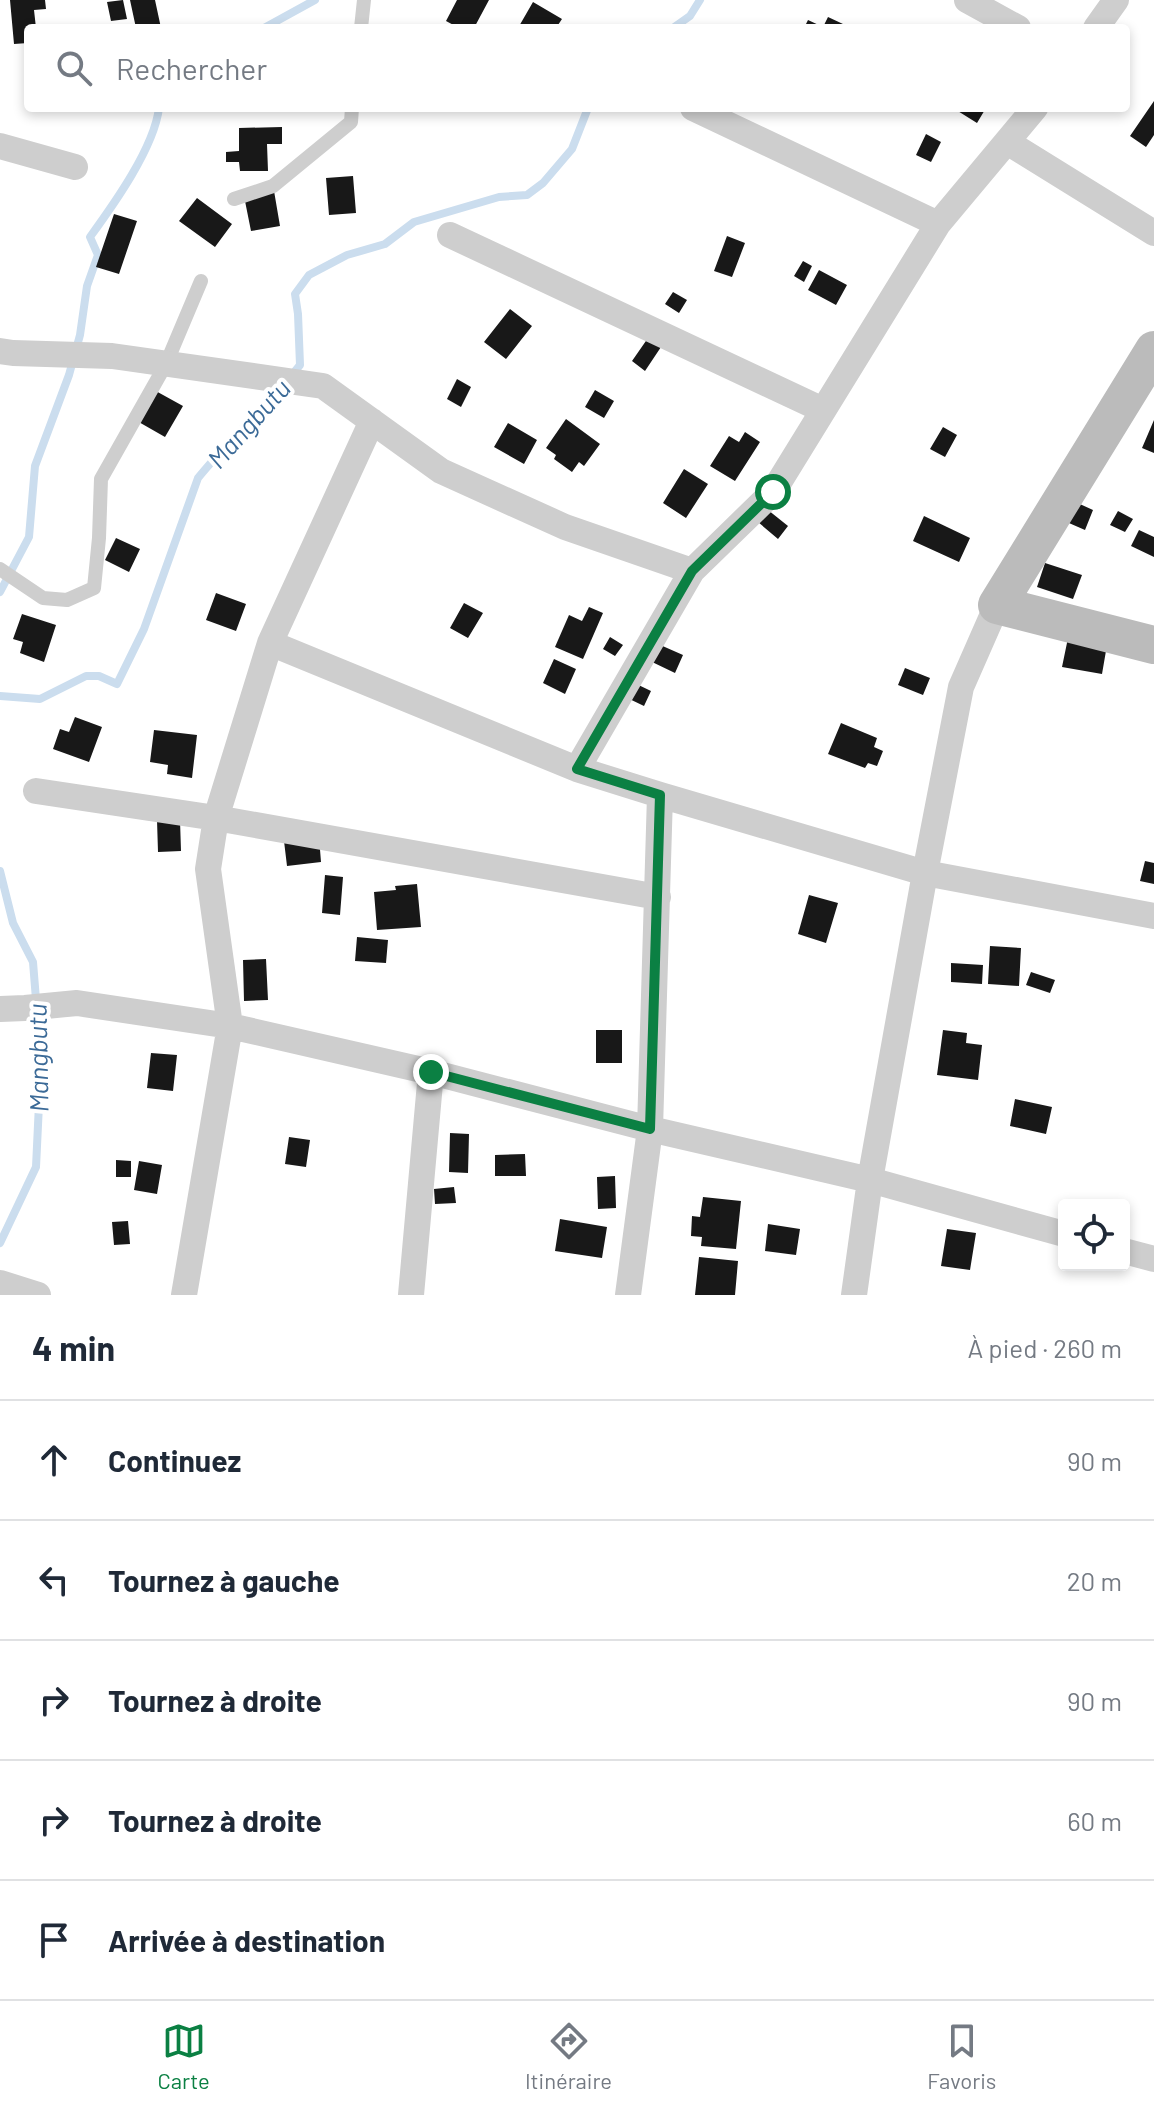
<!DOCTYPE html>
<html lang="fr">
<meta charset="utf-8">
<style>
body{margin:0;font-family:Barlow,sans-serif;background:#f6f6f7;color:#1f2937}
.controls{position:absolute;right:24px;bottom:24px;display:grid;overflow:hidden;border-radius:8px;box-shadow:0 4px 12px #0003}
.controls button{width:72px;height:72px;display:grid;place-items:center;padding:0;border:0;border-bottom:2px solid #e0e1e3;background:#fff;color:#1f2937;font:40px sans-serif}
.stop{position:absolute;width:24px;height:24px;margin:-18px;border:6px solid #0b8043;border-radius:50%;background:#fff}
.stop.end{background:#0b8043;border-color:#fff;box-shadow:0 2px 8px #0008}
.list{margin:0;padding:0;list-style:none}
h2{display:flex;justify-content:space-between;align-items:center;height:104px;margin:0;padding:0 32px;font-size:34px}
h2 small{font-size:26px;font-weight:400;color:#747a83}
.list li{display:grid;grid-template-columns:52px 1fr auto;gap:24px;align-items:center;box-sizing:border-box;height:120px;padding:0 32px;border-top:2px solid #e0e1e3}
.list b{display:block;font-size:30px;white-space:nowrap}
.list em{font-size:26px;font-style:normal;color:#747a83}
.icon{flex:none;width:44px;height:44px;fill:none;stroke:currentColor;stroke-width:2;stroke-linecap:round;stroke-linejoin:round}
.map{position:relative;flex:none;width:1154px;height:1295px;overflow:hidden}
.search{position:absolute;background:#fff;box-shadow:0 4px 12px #0003;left:24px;right:24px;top:24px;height:88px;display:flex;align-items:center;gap:20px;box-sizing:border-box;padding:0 28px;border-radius:8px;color:#747a83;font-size:30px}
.sheet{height:704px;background:#fff}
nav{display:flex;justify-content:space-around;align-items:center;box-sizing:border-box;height:112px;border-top:2px solid #e0e1e3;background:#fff;font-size:22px;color:#747a83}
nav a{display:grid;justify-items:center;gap:4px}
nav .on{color:#0b8043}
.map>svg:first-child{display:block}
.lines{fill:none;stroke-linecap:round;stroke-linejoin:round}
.stream{stroke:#cbddee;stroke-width:8}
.building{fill:#181818}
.lane{stroke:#cecece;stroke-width:14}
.street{stroke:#cecece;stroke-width:26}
.secondary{stroke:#bbb;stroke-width:38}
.route{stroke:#0b8043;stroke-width:10}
.labels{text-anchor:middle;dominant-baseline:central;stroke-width:8;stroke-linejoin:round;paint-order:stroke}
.water-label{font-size:26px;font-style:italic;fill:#3b6a97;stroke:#fff}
</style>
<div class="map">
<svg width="1154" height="1295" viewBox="0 0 1154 1295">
<rect width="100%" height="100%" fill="#fff"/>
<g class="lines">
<!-- stream -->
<path class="stream" d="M264,28L315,0
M673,28L690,16L700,0
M0,592L29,537L35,466L69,375L80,335L87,286L98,255L90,237C114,204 154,148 159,108
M0,696L40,699L86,676H99L117,684L144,629L198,478C230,438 269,405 300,365L298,314L295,294L309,275L347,255L385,244L414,222L499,197L527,195L543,183L572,149L588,108
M0,871L13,923L33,962L41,1062L36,1167L0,1243"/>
</g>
<!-- building -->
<path class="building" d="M10,0H45L46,9L34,10L36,28H28V43L14,44Z
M123,0L127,19L111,21L107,2Z
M130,0H155L161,28H136Z
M457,0H489L474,28H459L446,21Z
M533,2L562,19L556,28H518Z
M828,17L843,24L841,28H804L808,20L823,27Z
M1154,101V135L1146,147L1130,136Z
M953,108H986L977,123Z
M282,127V144H267L268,171H240L239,162H226V152L239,151V128Z
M926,134L941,142L931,162L916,155Z
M353,176L356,213L329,215L326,178Z
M273,185L280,226L251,231L243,191Z
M197,198L232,224L215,247L179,221Z
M114,214L137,221L119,274L96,267Z
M727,236L745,243L732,277L714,271Z
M803,261L812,266L804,282L794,276Z
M819,270L847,285L836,305L808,290Z
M673,292L687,300L679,313L665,304Z
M510,309L532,326L506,359L484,342Z
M648,338L661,347L645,371L632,361Z
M457,379L471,387L461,407L447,399Z
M154,390L183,406L165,437L137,421Z
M595,390L614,401L604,418L585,407Z
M566,419L600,444L584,466L579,462L572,472L554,459L556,455L546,448Z
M1154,420V453L1142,448Z
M508,423L537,440L524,464L494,447Z
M943,427L957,435L945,457L930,449Z
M745,432L760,442L735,481L710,466L729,436L739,442Z
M684,469L708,484L686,518L663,503Z
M1071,500L1093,510L1085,530L1062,520Z
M768,510L788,526L778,539L758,522Z
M1118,511L1133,519L1125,532L1110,525Z
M924,516L970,538L959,562L913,541Z
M1139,530L1154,537V557L1131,546Z
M116,538L140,549L129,572L105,560Z
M1045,563L1082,575L1073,599L1037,587Z
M216,593L246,604L236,631L206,620Z
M464,603L483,613L468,638L450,628Z
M589,607L603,613L583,659L555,647L569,615L582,621Z
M22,614L56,625L44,662L20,653L23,642L13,639Z
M610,637L623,645L615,656L603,649Z
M1068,638L1107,645L1102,674L1062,667Z
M658,644L683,655L675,673L650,661Z
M554,659L576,669L565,694L543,683Z
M905,668L930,678L923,695L898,685Z
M626,679L651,691L644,706L619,694Z
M75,717L102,727L89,762L53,749L60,729L69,732Z
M841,723L877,738L874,747L883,751L877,766L868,763L865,768L828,754Z
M154,730L197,735L192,778L167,774L168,765L150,762Z
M157,820H180L181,851L158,852Z
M319,837L321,862L287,866L284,841Z
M1145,861L1154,863V884L1140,881Z
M325,875L343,877L340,915L322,913Z
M417,884L421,927L377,930L374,892L396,890L395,886Z
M809,895L838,903L826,943L798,934Z
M357,937L388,940L386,963L355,961Z
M990,946L1021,948L1019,986L988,984Z
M266,959L268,1000L244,1001L243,960Z
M951,963L983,965L982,984L951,982Z
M1031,972L1055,980L1050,993L1026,985Z
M596,1030H622V1063H596Z
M943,1030L967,1033L966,1043L982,1045L978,1080L937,1075Z
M151,1053L177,1055L173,1091L147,1088Z
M1015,1099L1052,1107L1046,1134L1010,1126Z
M450,1133L469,1134L468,1173L449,1172Z
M289,1137L310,1140L306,1167L285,1164Z
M525,1154L526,1176H495V1155Z
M116,1160L131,1161V1177H116Z
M139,1161L162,1165L157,1194L134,1190Z
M615,1176L616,1208L598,1209L597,1177Z
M454,1187L456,1203L435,1204L434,1189Z
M703,1197L741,1201L736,1249L701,1246L702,1237L691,1236L692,1216L700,1217Z
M560,1219L607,1227L602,1258L555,1251Z
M128,1221L130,1244L114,1245L112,1222Z
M768,1224L800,1229L796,1255L765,1251Z
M947,1229L976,1233L970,1270L941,1266Z
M699,1257L738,1261L735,1295H695Z"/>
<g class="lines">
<!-- lane -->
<path class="lane" d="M361,28L364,0
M234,199L273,186L351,122L352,108
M0,569L43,598L67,600L94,588L99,538L101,479L166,364L201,281"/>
<!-- street -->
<path class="street" d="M967,0L1018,28
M1096,28L1116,0
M693,108L938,224
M1007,142L1154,233
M0,146L75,167
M450,235L823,410
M0,351L13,353L112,356L323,386L441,471L565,527L692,571
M270,643L577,769L660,795L925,873L1154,916
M577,769L692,571L773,492L938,224L1035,108
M36,791L216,818L658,897
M0,1009L25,1008L77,1003L230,1026L431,1072L650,1129L870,1180L1064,1234
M1124,1251L1154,1259
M0,1283L38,1295
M184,1295L230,1026L208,869L216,818L270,643L372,421
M411,1295L431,1072
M628,1295L650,1129L660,795
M854,1295L870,1180L925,873L961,687L997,605"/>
<!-- secondary -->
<path class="secondary" d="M1154,350L997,605L1154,645"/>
</g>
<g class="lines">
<!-- route -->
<path class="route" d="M431,1072L650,1129L660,795L577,769L692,571L773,492"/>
</g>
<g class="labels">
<!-- water labels -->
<g class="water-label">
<text transform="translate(248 423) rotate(-48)">Mangbutu</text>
<text transform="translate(37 1058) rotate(-91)">Mangbutu</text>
</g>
</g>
</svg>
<div class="controls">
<button><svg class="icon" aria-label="locate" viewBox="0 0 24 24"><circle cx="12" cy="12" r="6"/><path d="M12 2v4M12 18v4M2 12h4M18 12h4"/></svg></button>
</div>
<div class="stop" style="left:773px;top:492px"></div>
<div class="stop end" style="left:431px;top:1072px"></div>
<div class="search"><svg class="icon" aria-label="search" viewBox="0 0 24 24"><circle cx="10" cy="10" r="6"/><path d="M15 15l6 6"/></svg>Rechercher</div>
</div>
<section class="sheet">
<h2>4 min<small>À pied · 260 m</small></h2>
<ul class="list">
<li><svg class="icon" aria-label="ahead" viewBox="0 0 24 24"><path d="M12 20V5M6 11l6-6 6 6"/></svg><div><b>Continuez</b></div><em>90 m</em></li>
<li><svg class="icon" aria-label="left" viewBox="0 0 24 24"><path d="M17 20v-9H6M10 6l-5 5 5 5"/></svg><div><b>Tournez à gauche</b></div><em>20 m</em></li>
<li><svg class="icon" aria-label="right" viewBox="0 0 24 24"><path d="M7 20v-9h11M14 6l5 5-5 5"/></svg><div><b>Tournez à droite</b></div><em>90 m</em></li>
<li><svg class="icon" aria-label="right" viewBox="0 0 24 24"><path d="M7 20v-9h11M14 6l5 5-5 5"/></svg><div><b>Tournez à droite</b></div><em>60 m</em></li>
<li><svg class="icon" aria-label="arrive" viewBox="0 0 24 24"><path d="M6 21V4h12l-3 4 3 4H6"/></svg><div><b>Arrivée à destination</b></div></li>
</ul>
</section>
<nav>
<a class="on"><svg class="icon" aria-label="map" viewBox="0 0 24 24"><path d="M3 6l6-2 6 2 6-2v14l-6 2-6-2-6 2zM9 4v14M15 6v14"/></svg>Carte</a>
<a><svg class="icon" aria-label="directions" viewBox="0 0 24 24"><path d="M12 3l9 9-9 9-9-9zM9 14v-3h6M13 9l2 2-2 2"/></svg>Itinéraire</a>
<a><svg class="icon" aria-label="saved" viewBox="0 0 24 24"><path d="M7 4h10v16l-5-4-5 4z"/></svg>Favoris</a>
</nav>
